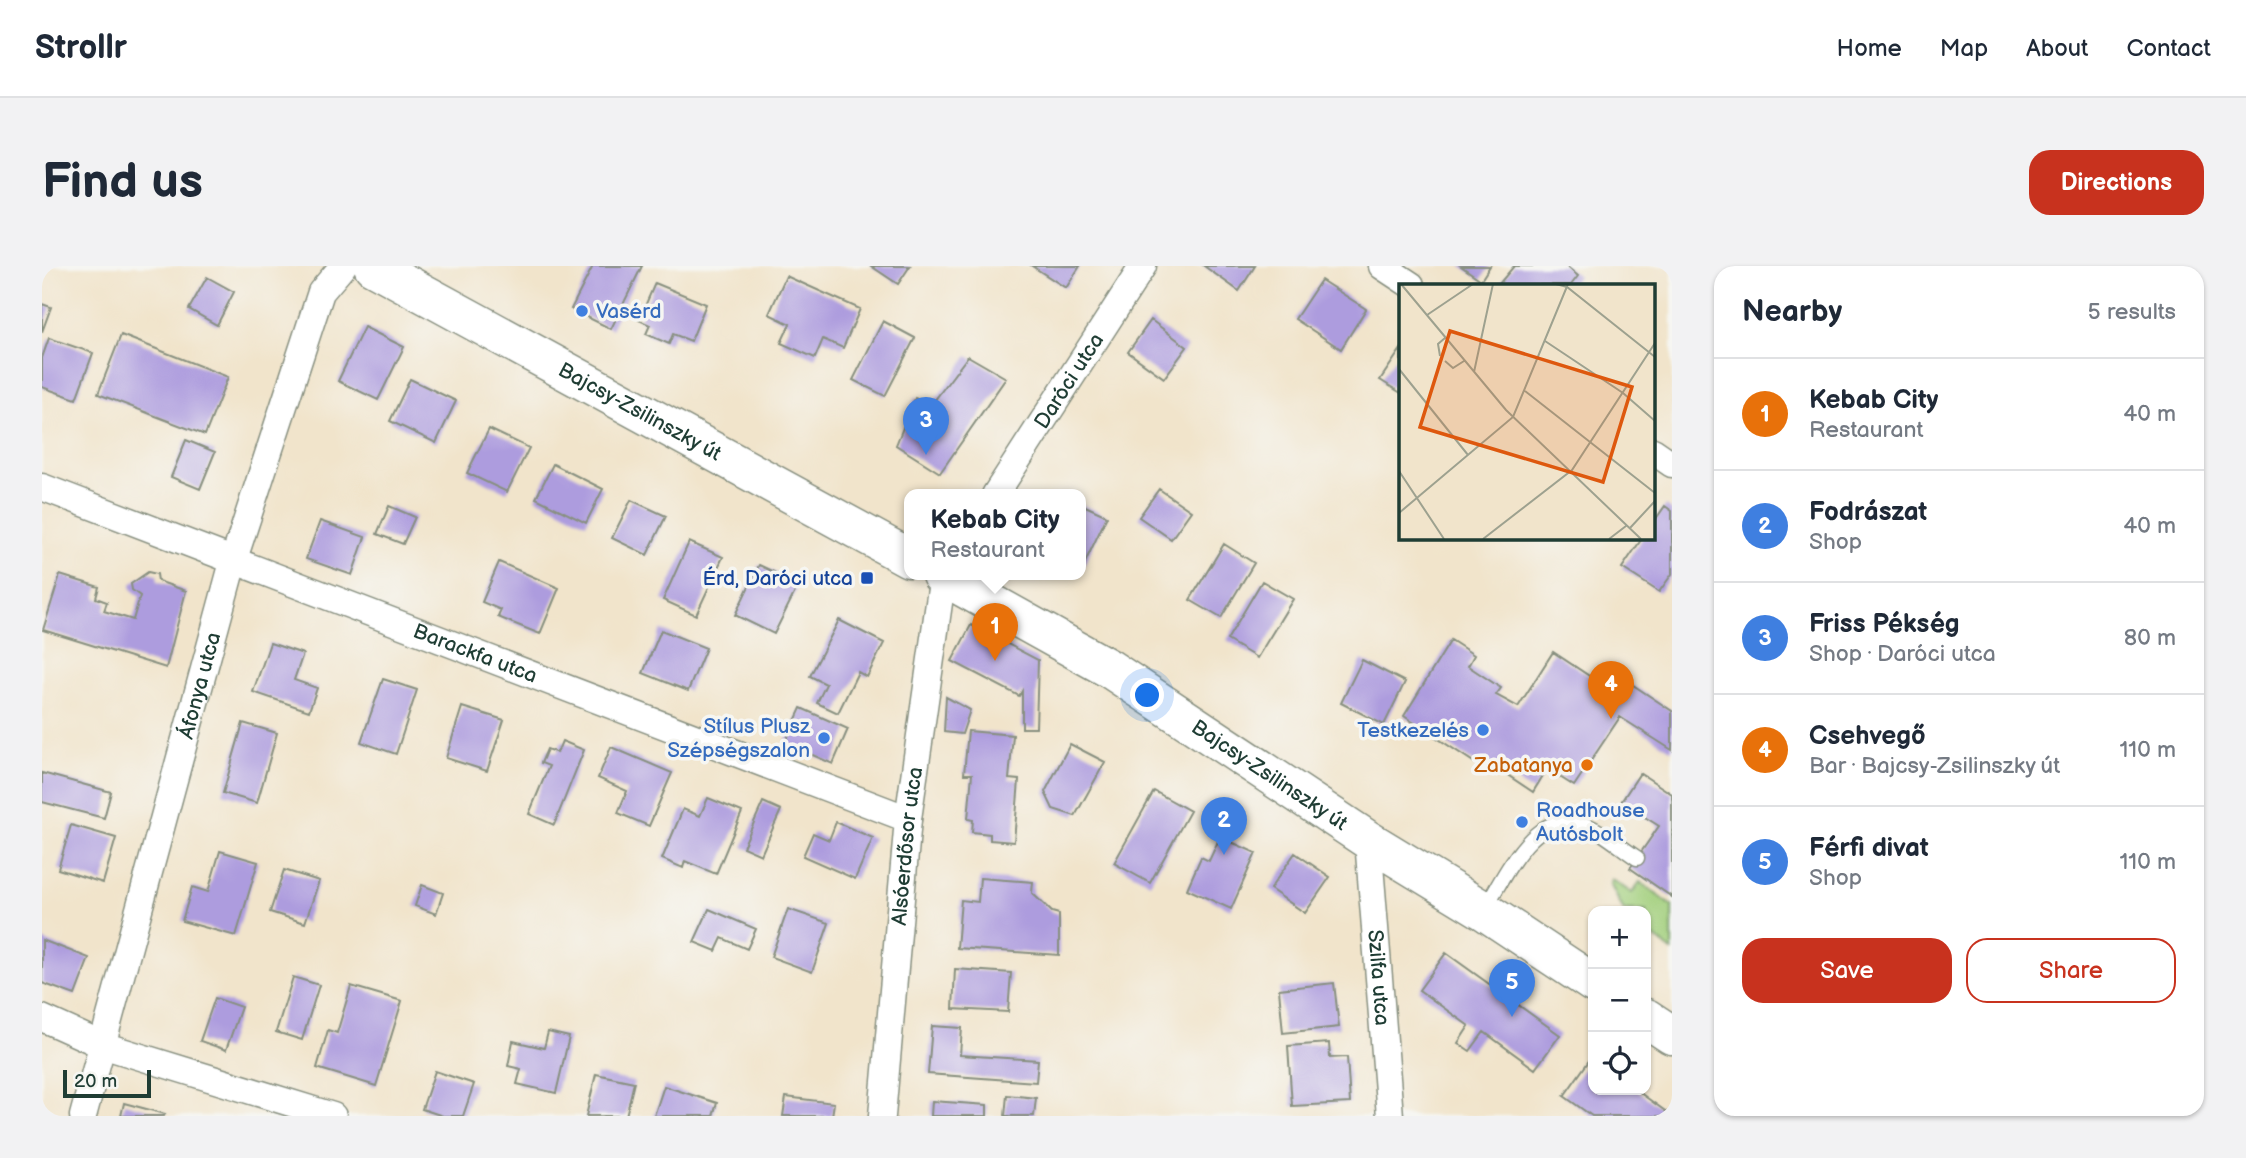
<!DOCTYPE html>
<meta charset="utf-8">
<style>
body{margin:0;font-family:"Balsamiq Sans",sans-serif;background:#f2f2f3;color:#1f2937}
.controls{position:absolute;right:21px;bottom:21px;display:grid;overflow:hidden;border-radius:14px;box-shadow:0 2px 5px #0004}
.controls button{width:63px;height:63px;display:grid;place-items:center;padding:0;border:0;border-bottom:2px solid #e0e1e3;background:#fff;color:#1f2937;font:35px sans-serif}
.scale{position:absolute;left:21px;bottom:18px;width:88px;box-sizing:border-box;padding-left:7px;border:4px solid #1f3d34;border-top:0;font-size:19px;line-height:24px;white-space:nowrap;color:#1f3d34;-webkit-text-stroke:5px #f6f6f2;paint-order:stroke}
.you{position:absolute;left:1106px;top:430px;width:24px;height:24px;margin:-18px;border:5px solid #fff;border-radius:50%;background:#1a73e8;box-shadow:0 0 0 10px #1a73e833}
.badge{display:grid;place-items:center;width:46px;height:46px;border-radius:50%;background:#c8321e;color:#fff;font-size:23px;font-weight:700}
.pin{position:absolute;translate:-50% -58px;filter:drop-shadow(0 2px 4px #0008)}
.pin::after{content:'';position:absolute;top:37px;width:24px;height:21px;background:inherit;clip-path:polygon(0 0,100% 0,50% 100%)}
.popup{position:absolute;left:862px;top:223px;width:182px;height:91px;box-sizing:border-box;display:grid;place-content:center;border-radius:14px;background:#fff;filter:drop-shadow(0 2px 5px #0005);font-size:23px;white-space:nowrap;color:#747a83}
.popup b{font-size:26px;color:#1f2937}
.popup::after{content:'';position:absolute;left:50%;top:100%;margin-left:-14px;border:14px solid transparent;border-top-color:#fff}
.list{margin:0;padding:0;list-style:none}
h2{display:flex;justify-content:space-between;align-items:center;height:91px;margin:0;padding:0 28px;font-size:30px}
h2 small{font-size:23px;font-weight:400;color:#747a83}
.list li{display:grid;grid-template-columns:46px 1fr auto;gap:21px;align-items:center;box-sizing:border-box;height:112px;padding:0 28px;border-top:2px solid #e0e1e3}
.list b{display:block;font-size:26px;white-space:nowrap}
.list p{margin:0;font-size:23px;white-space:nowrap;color:#747a83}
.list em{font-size:23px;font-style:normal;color:#747a83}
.actions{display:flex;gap:14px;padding:21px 28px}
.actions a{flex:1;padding:16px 0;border:2px solid #c8321e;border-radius:21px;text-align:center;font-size:24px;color:#c8321e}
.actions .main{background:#c8321e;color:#fff}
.icon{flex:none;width:38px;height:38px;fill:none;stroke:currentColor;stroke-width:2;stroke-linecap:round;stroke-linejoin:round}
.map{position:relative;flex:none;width:1630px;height:850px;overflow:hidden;border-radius:21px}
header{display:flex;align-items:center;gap:42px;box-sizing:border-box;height:98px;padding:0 35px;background:#fff;border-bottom:2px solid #e0e1e3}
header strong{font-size:33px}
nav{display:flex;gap:38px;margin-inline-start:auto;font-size:24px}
.intro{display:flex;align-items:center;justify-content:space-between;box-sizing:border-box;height:168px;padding:0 42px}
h1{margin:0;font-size:49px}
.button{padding:18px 32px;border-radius:21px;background:#c8321e;color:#fff;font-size:24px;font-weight:700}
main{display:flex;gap:42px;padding:0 42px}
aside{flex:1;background:#fff;border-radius:21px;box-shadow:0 2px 5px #0004}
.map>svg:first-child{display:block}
.green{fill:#a2cf7c;stroke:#608658;stroke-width:2}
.building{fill:#ad9cde}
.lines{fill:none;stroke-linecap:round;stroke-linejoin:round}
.service-casing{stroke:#889080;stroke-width:17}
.minor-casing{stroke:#889080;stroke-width:29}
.secondary-casing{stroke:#889080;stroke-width:41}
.service{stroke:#fff;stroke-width:14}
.minor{stroke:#fff;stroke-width:26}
.secondary{stroke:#fff;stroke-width:38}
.shop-dot{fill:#3f7fe0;stroke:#f6f6f2;stroke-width:2.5}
.transit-dot{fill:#1a4fb4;stroke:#f6f6f2;stroke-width:2.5}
.food-dot{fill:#e8710a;stroke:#f6f6f2;stroke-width:2.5}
.labels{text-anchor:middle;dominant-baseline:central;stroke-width:7;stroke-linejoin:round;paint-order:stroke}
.shop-label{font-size:21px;fill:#366cbe;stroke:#f6f6f2;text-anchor:start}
.street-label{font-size:21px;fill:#1f3d34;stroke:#f6f6f2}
.transit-label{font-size:21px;fill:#164399;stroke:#f6f6f2;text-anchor:end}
.food-label{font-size:21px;fill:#c56008;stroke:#f6f6f2;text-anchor:end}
.inset-road{fill:none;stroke:#9da18f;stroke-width:2}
.view{fill:#de580e;fill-opacity:0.15;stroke:#de580e;stroke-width:3.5}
.inset-edge{fill:none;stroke:#1f3d34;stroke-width:3.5}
</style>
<header>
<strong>Strollr</strong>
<nav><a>Home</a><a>Map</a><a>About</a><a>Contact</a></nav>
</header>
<div class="intro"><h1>Find us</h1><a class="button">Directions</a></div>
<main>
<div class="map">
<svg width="1630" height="850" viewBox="0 0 1630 850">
<rect width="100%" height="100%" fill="#f6f6f2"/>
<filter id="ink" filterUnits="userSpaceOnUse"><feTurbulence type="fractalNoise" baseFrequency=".0143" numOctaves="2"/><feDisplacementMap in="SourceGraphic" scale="14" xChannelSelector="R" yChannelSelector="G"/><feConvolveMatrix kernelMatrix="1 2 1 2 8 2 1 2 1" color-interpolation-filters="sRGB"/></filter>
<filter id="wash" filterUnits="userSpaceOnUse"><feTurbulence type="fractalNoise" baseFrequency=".00686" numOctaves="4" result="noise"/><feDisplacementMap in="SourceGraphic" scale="28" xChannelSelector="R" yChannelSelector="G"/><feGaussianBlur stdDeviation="1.57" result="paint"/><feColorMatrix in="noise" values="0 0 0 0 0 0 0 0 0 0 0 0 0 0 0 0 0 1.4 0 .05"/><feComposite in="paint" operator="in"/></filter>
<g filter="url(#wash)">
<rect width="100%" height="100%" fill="#f1e4cb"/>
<!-- green -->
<path class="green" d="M1569,613L1590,627L1598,616L1630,640V685L1604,665V645H1582L1568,618Z"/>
<g id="blocks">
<!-- building -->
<path class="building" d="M551,0H600L569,63L529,43Z
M829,0H868L856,18Z
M990,0H1038L1024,22Z
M1162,0H1213L1197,25Z
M1419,0H1448L1439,14Z
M1472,0H1524L1536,10L1529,19H1456Z
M744,10L818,43L801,82L781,73L773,92L739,77L748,58L727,48Z
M165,11L192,26L175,59L147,43Z
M1279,14L1324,43L1299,83L1253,53Z
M613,17L664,38L649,75L631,68L627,78L604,68L608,59L597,54Z
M0,38L9,41L0,66Z
M1109,54L1145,81L1122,112L1086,86Z
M841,55L873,72L843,130L811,114Z
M322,61L362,81L336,134L296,115Z
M79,69L186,111L163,169L56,128Z
M7,72L51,87L34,133L0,121V92Z
M1359,83V127L1338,114Z
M926,90L964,112L898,207L854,179L873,132L889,139Z
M368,113L414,135L394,177L348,155Z
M447,163L487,182L465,226L425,207Z
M144,174L173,186L158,223L129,211Z
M511,198L561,223L544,257L494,232Z
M1117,223L1149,245L1129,273L1097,251Z
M589,234L624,250L605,289L570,272Z
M1039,238L1065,250L1039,305Z
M347,240L373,251L361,278L335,268Z
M1623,240L1630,245V308L1617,326L1580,302L1601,271H1611V257Z
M278,255L323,271L310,309L264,293Z
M647,276L681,291L654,349L621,334Z
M1182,278L1212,297L1179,352L1148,334Z
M457,296L517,322L498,368L456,351L459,344L440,336Z
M717,299L757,318L732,368L693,349Z
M106,306L115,308L116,315L144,325L124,402L1,364L18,309L57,321L54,332L65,336L62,345L91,354L98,330L90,324L89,318Z
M1220,315L1251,333L1215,392L1185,374Z
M797,354L842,377L825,411L816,406L796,447L775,437L784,418L768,410Z
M929,359L996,394L994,462H980V425L977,430L910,395Z
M619,364L664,382L646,425L601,407Z
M1409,374L1432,389L1426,400L1459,422L1454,429L1476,441L1511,386L1561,419L1570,405L1630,445V484L1578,451L1532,520L1505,503L1491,526L1443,494L1439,501L1362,450Z
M228,377L261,388L252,414L275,422L267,445L211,426Z
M1320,394L1363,416L1342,459L1299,437Z
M341,413L375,424L354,488L319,476Z
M904,431L928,444L920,468L902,466Z
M420,441L462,454L445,505L404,492Z
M759,442L806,463L791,498L743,477Z
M201,457L235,467L215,537L181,527Z
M926,465L971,469L967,513L977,514L972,576L948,574V568L930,566L931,554L926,553L930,508H922Z
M520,475L542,484L512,559L487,548L507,500L499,497L505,483L515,487Z
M1028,478L1063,496L1033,550L1011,543L1003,526Z
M569,481L630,507L607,560L576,547L585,525L556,512Z
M0,507L69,526L62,552L0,536Z
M1598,507L1630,528V631L1588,602L1617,560L1579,536Z
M1112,525L1148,545L1108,617L1072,597Z
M666,532L700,546L674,608L643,595L641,602L620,593L641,543L658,550Z
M721,536L739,544L719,589L701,581Z
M794,556L831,572L813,613L761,590L771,567L787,574Z
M29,559L74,572L61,617L16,603Z
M1178,571L1214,587L1189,643L1145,623L1159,591L1167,595Z
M178,585L216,596L194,670L140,655L150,621L166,626Z
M1253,587L1288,611L1263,647L1228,623Z
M242,604L277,615L263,657L228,646Z
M938,612L991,616L990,627L1010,646L1017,648V689L915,682L919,634L936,636Z
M380,619L401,627L394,648L373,640Z
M667,643L714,663L705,683L680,672L674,685L652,676Z
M746,643L787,657L770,706L729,691Z
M0,674L47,692L33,729L0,717Z
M1404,687L1518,769L1493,803L1442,766L1428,785L1416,777L1427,760L1377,724Z
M913,703L969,707L966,746L911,743Z
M251,711L277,719L260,774L234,766Z
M1292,717L1297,761L1241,767L1237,723Z
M309,720L360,735L334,820L275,802L286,764L295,767Z
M173,732L199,741L184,784L158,775Z
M890,760L920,762L918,789L996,794L994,816L886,808Z
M506,766L527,771L514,827L475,818L479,803L466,800L471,775L502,782Z
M1287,777L1288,792L1305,791L1308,837L1250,840L1246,780Z
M1549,792L1551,824H1594L1630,850H1550L1522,830Z
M393,805L432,818L421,850H401L380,843Z
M554,808L592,816L584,850H544Z
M622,820L675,837L671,850H612Z
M965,829L994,832L992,850H963Z
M744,831L792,837L790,850H741Z
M890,835L945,839V850H889Z
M82,837L123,848L122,850H79Z"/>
</g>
</g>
<g filter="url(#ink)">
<use href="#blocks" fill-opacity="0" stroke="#889080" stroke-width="2"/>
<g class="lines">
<defs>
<path id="service" d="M1442,643C1463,611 1491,542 1540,558C1559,563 1579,582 1595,592"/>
<g id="minor">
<path d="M1340,0L1369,19"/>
<path d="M1611,185L1630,198"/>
<path id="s1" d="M0,221L866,553"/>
<path id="s2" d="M953,229L1101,0"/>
<path id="s3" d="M1326,574L1348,850"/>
<path d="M0,752L60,779L291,850"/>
<path id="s4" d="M41,850L191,296L279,26L301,0"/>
<path id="s5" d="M840,850L866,553L901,309"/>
</g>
<g id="secondary">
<path id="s6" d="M331,0L867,292"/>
<path id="s7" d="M899,309L1068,403L1326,574L1441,644L1551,717"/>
<path d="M1604,752L1630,769"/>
</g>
</defs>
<!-- service casing -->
<use href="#service" class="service-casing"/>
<!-- minor casing -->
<use href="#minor" class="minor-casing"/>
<!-- secondary casing -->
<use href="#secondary" class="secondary-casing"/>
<!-- service -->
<use href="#service" class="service"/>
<!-- minor -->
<use href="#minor" class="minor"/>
<!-- secondary -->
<use href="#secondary" class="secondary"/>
</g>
</g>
<!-- markers -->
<g class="shop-dot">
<circle cx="540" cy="45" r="7"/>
<circle cx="1441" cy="464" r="7"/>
<circle cx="782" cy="472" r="7"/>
<circle cx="1480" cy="556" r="7"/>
</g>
<rect class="transit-dot" x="818" y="305" width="14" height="14" rx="3.5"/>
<circle class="food-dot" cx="1545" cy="499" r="7"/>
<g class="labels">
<!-- shop labels -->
<g class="shop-label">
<text x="554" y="45">Vasérd</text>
<text x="768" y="460" text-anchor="end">Stílus Plusz<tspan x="768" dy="24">Szépségszalon</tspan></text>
<text x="1427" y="464" text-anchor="end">Testkezelés</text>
<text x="1494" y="544">Roadhouse<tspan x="1494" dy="24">Autósbolt</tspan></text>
</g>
<!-- street labels -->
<g class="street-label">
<text stroke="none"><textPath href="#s2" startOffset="136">Daróci utca</textPath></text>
<text stroke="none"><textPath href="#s6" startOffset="304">Bajcsy-Zsilinszky út</textPath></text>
<text stroke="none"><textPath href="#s1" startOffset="464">Barackfa utca</textPath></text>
<text stroke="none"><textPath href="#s4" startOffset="446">Áfonya utca</textPath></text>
<text stroke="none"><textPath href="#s7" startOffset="385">Bajcsy-Zsilinszky út</textPath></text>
<text stroke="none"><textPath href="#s5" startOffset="271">Alsóerdősor utca</textPath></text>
<text stroke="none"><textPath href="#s3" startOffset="138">Szilfa utca</textPath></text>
</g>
<!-- transit labels -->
<g class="transit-label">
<text x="811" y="312">Érd, Daróci utca</text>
</g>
<!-- food labels -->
<g class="food-label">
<text x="1531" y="499">Zabatanya</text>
</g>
</g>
<!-- overview -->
<g transform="translate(1357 18)">
<rect width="256" height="256" fill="#f1e4cb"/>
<path class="inset-road" d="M2,0L107,126L242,255M157,0L168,3L256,73M28,31L74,0M146,57L224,109L256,137M41,72L39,60L46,54M46,77L54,84L65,77M0,85L69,171M75,88L94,0M126,107L256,209M0,187L45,255M0,229L114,133L169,0M231,244L256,217M84,255L173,186L256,59M210,255L227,242"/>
<path class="view" d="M51,47L233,103L204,198L21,143Z"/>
<rect width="256" height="256" class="inset-edge"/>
</g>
</svg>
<div class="controls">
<button>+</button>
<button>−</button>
<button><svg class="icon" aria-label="locate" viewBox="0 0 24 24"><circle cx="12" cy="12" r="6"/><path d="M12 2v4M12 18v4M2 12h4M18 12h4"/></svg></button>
</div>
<div class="scale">20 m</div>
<div class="you"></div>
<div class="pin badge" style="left:953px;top:395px;background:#e8710a">1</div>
<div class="popup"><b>Kebab City</b>Restaurant</div>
<div class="pin badge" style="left:1182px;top:589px;background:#3f7fe0">2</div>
<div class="pin badge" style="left:884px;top:189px;background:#3f7fe0">3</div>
<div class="pin badge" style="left:1569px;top:453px;background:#e8710a">4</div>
<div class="pin badge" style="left:1470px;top:751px;background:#3f7fe0">5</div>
</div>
<aside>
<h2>Nearby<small>5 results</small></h2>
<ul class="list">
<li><span class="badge" style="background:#e8710a">1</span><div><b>Kebab City</b><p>Restaurant</p></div><em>40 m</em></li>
<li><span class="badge" style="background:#3f7fe0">2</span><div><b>Fodrászat</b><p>Shop</p></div><em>40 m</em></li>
<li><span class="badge" style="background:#3f7fe0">3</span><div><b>Friss Pékség</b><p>Shop · Daróci utca</p></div><em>80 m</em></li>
<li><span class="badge" style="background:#e8710a">4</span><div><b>Csehvegő</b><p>Bar · Bajcsy-Zsilinszky út</p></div><em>110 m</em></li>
<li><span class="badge" style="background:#3f7fe0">5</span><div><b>Férfi divat</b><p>Shop</p></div><em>110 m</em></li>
</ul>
<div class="actions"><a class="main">Save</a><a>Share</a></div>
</aside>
</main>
